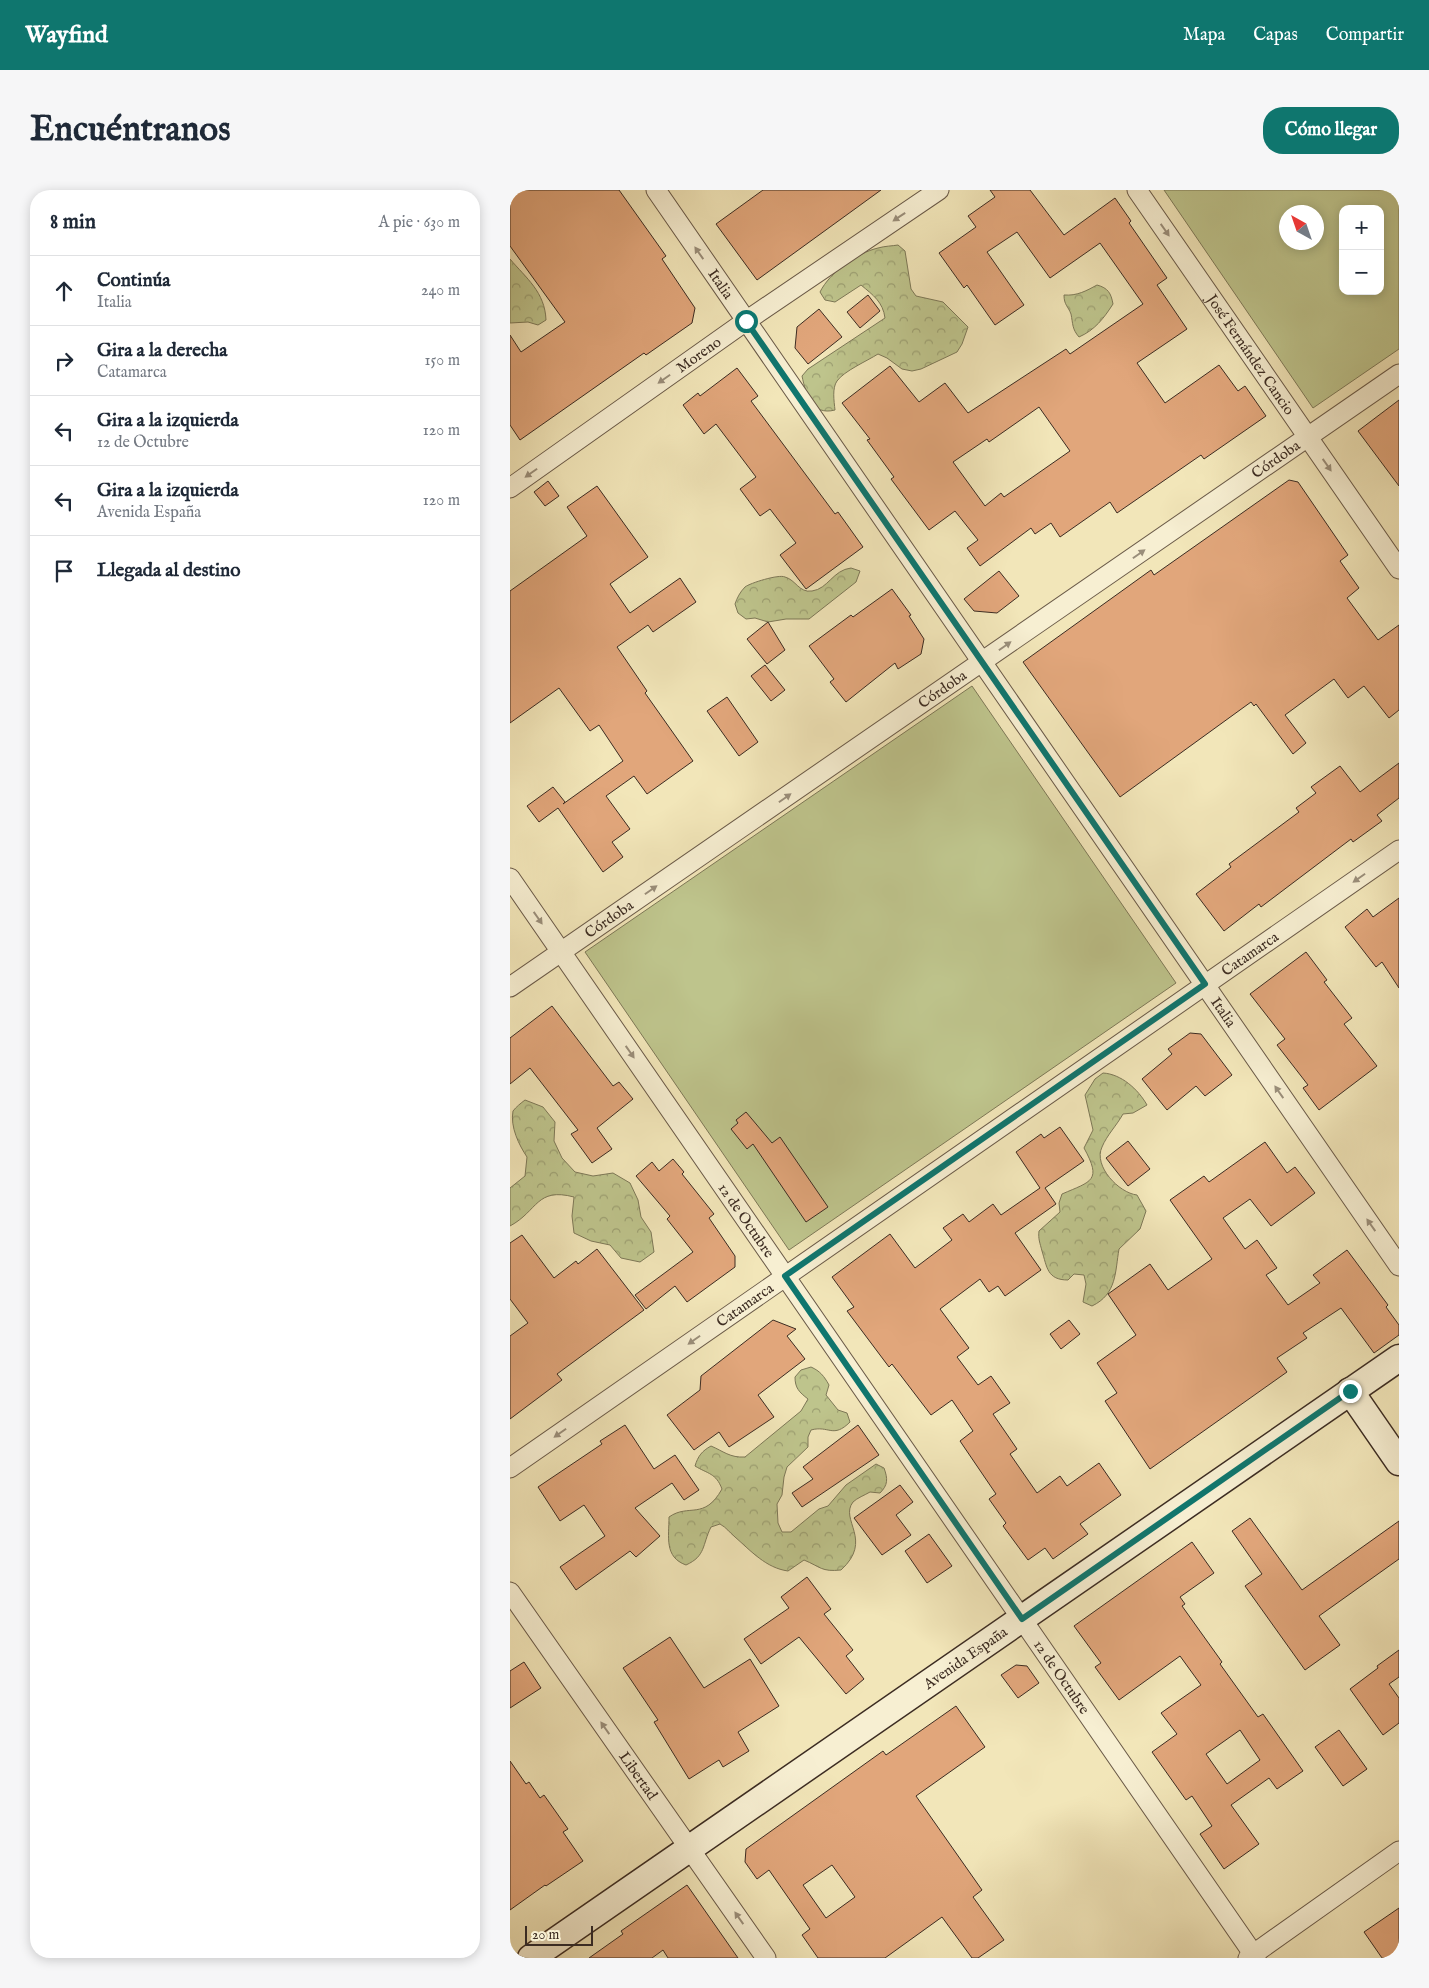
<!DOCTYPE html>
<html lang="es">
<meta charset="utf-8">
<style>
body{margin:0;font-family:"IM FELL English",serif;background:#f6f6f7;color:#1f2937}
.controls{position:absolute;right:15px;top:15px;display:grid;overflow:hidden;border-radius:10px;box-shadow:0 2px 12px #0003}
.controls button{width:45px;height:45px;display:grid;place-items:center;padding:0;border:0;border-bottom:1px solid #e0e1e3;background:#fff;color:#1f2937;font:25px sans-serif}
.compass{position:absolute;left:769px;top:15px;width:45px;height:45px;border-radius:50%;background:#fff;box-shadow:0 2px 12px #0003;rotate:320deg}
.scale{position:absolute;left:15px;bottom:12px;width:68px;box-sizing:border-box;padding-left:5px;border:2px solid #3c2c22;border-top:0;font-size:14px;line-height:18px;white-space:nowrap;color:#3c2c22;-webkit-text-stroke:4px #f7efd2;paint-order:stroke}
.stop{position:absolute;width:15px;height:15px;margin:-11px;border:4px solid #0f766e;border-radius:50%;background:#fff}
.stop.end{background:#0f766e;border-color:#fff;box-shadow:0 1px 5px #0008}
.list{margin:0;padding:0;list-style:none}
h2{display:flex;justify-content:space-between;align-items:center;height:65px;margin:0;padding:0 20px;font-size:21px}
h2 small{font-size:16px;font-weight:400;color:#747a83}
.list li{display:grid;grid-template-columns:32px 1fr auto;gap:15px;align-items:center;box-sizing:border-box;height:70px;padding:0 20px;border-top:1px solid #e0e1e3}
.list b{display:block;font-size:19px;white-space:nowrap}
.list p{margin:0;font-size:16px;white-space:nowrap;color:#747a83}
.list em{font-size:16px;font-style:normal;color:#747a83}
.icon{flex:none;width:28px;height:28px;fill:none;stroke:currentColor;stroke-width:2;stroke-linecap:round;stroke-linejoin:round}
.map{position:relative;flex:none;width:889px;height:1768px;overflow:hidden;border-radius:20px}
header{display:flex;align-items:center;gap:30px;box-sizing:border-box;height:70px;padding:0 25px;background:#0f766e;color:#fff}
header strong{font-size:24px}
nav{display:flex;gap:28px;margin-inline-start:auto;font-size:18px}
.intro{display:flex;align-items:center;justify-content:space-between;box-sizing:border-box;height:120px;padding:0 30px}
h1{margin:0;font-size:35px}
.button{padding:12px 22px;border-radius:20px;background:#0f766e;color:#fff;font-size:18px;font-weight:700}
main{display:flex;gap:30px;padding:0 30px}
aside{flex:1;background:#fff;border-radius:20px;box-shadow:0 2px 12px #0003}
.map>svg:first-child{display:block}
.forest{fill:url(#forest-crowns);stroke:#7d7857}
.pitch{fill:#bec48c;stroke:#7d7857;fill-rule:evenodd}
.building{fill:#e1a67b;stroke:#3c2c22;fill-rule:evenodd}
.lines{fill:none;stroke-linecap:round;stroke-linejoin:round}
.street-casing{stroke:#6a5a48;stroke-width:21}
.secondary-casing{stroke:#3c2c22;stroke-width:29}
.street{stroke:#f7efd2;stroke-width:19}
.secondary{stroke:#f7efd2;stroke-width:26}
.oneway{fill:#9a8e7a}
.route{stroke:#0f766e;stroke-width:6}
.labels{text-anchor:middle;dominant-baseline:central;stroke-width:4.5;stroke-linejoin:round;paint-order:stroke}
.street-label{font-size:15px;fill:#3c2c22;stroke:#f7efd2}
</style>
<header>
<strong>Wayfind</strong>
<nav><a>Mapa</a><a>Capas</a><a>Compartir</a></nav>
</header>
<div class="intro"><h1>Encuéntranos</h1><a class="button">Cómo llegar</a></div>
<main>
<aside>
<h2>8 min<small>A pie · 630 m</small></h2>
<ul class="list">
<li><svg class="icon" aria-label="ahead" viewBox="0 0 24 24"><path d="M12 20V5M6 11l6-6 6 6"/></svg><div><b>Continúa</b><p>Italia</p></div><em>240 m</em></li>
<li><svg class="icon" aria-label="right" viewBox="0 0 24 24"><path d="M7 20v-9h11M14 6l5 5-5 5"/></svg><div><b>Gira a la derecha</b><p>Catamarca</p></div><em>150 m</em></li>
<li><svg class="icon" aria-label="left" viewBox="0 0 24 24"><path d="M17 20v-9H6M10 6l-5 5 5 5"/></svg><div><b>Gira a la izquierda</b><p>12 de Octubre</p></div><em>120 m</em></li>
<li><svg class="icon" aria-label="left" viewBox="0 0 24 24"><path d="M17 20v-9H6M10 6l-5 5 5 5"/></svg><div><b>Gira a la izquierda</b><p>Avenida España</p></div><em>120 m</em></li>
<li><svg class="icon" aria-label="arrive" viewBox="0 0 24 24"><path d="M6 21V4h12l-3 4 3 4H6"/></svg><div><b>Llegada al destino</b></div></li>
</ul>
</aside>
<div class="map">
<svg width="889" height="1768" viewBox="0 0 889 1768">
<defs>
<pattern id="forest-crowns" width="20" height="18" patternUnits="userSpaceOnUse" patternTransform="scale(1.25)"><rect width="20" height="18" fill="#bec48c"/><path d="M2 6a3 3 0 1 1 6 0M12 15a3 3 0 1 1 6 0" fill="none" stroke="#9c9f72"/></pattern>
</defs>
<rect width="100%" height="100%" fill="#f2e6b9"/>
<filter id="stains"><feTurbulence type="fractalNoise" baseFrequency=".004" numOctaves="4"/><feColorMatrix values="0 0 0 0 .2 0 0 0 0 .09 0 0 0 0 .02 0 0 0 .5 -.17"/></filter>
<radialGradient id="worn" r=".72"><stop offset=".6" stop-color="#630" stop-opacity="0"/><stop offset="1" stop-color="#630" stop-opacity=".3"/></radialGradient>
<!-- forest -->
<path class="forest" d="M388,55L395,61L401,99L406,106L433,112L458,137L452,154L447,162L411,179L402,181L392,179L377,168L368,164C357,171 334,181 327,191C322,198 324,211 325,220C302,226 296,205 292,186L298,179L375,128C373,112 363,105 351,95L325,112L315,110L310,102C320,82 347,63 368,58C375,56 382,56 388,55Z
M0,69C16,88 35,102 36,130L28,135L18,132L0,133Z
M587,95C598,98 601,103 603,114C594,128 585,140 569,147C562,139 563,134 561,124C558,116 554,115 554,105C567,106 576,101 587,95Z
M341,378L350,381L346,392L299,429H276L258,432L245,428L236,429L228,423L225,414C227,408 230,402 235,397C240,393 269,384 275,387C286,390 289,403 302,401C318,399 323,380 341,378Z
M593,883C611,884 628,899 637,915L623,923L613,924C607,935 597,945 592,957C583,976 609,1003 627,1005L636,1021L630,1039L609,1059C605,1082 607,1104 582,1116L573,1112L576,1094L574,1085L564,1084L558,1090C537,1090 537,1077 532,1061C530,1053 528,1049 529,1041L550,1022L549,1013L552,1004C582,991 592,991 574,958L583,940L575,905L585,889Z
M15,910L33,917L45,932L44,951L52,968L65,982L83,986L103,983L120,993L128,1010L131,1027L141,1042L144,1062L130,1072L111,1068L100,1055L81,1051L64,1043L62,1026L64,1007C26,997 28,1021 0,1036V998L15,986L17,967C9,955 0,937 3,921C6,917 11,913 15,910Z
M301,1177C310,1181 314,1186 319,1195L316,1205L328,1220L337,1223L340,1232C323,1249 319,1235 301,1240L298,1247V1257L277,1277L274,1287L272,1305L267,1314L268,1333L272,1342H281L309,1319L318,1316L336,1295L366,1274L374,1278C378,1289 378,1295 370,1303L360,1302C355,1305 347,1308 343,1312C329,1330 364,1350 331,1380C311,1382 311,1377 294,1370L278,1381C256,1378 241,1361 225,1347C219,1342 217,1338 210,1334L201,1337C192,1355 196,1366 176,1375C154,1367 159,1347 159,1327C179,1313 194,1331 212,1299C206,1283 198,1284 185,1276C188,1266 192,1261 201,1256C213,1261 220,1268 235,1267L291,1221L298,1209C289,1202 285,1198 285,1187L291,1180Z"/>
<!-- pitch -->
<path class="pitch" d="M654,0H889V159L803,218ZM833,19H870V101H833ZM806,22V52H776V22Z
M462,496L666,793L279,1060L75,762Z"/>
<!-- building -->
<path class="building" d="M0,0H109L156,66L152,69L185,118L182,133L136,165L134,163L10,250L0,235V145L11,162L55,132L0,56Z
M253,0H371L247,90L206,34Z
M480,0H520L554,45L605,8L621,31L619,33L657,88L647,95L677,139L627,173L655,213L709,175L728,201L735,196L756,226L694,269L691,265L607,323L600,312L550,347L541,333L525,344L521,338L470,376L457,358L468,350L445,321L419,340L381,289L384,287L357,250L360,249L332,213L380,176L409,212L435,193L458,223L556,159L560,164L633,114L590,53L540,88L507,42L477,62L514,115L485,135L457,95L454,98L429,63L466,37L458,26L485,7ZM529,217L560,261L494,307L491,303L475,316L443,272L477,249L479,252Z
M358,105L370,121L350,138L337,122Z
M309,119L332,147L298,174L285,158L287,137Z
M227,178L248,206L241,211L325,324L328,322L353,357L296,399L270,365L286,353L260,319L250,326L230,299L246,287L206,234L194,244L173,215L188,203L190,206Z
M889,210V296L848,241Z
M779,290L788,292L838,365L830,371L849,398L837,408L868,450L889,435V520L879,528L854,496L838,508L824,489L775,525L796,553L783,564L746,514L744,516L741,512L610,607L513,472L641,380L644,385Z
M38,291L49,306L35,316L24,302Z
M87,296L138,367L100,394L120,423L170,388L186,412L143,442L138,435L107,457L137,501L135,503L183,571L137,604L124,586L96,606L120,639L102,652L113,667L93,682L48,618L29,632L17,616L43,597L55,612L53,614L113,571L89,535L80,541L49,498L0,533V401L77,346L57,317Z
M489,381L509,406L487,423L464,421L454,409Z
M382,399L401,425L399,426L414,449L411,464L388,479L385,473L336,512L320,492L324,489L299,456L341,425L343,427Z
M258,432L275,460L257,474L237,449Z
M255,475L275,500L261,511L241,486Z
M217,507L248,552L229,566L197,521Z
M889,573V608L867,625L872,631L843,652L841,649L751,717L749,714L714,741L686,704L721,677L719,674L789,622L786,618L806,603L801,597L830,576L850,602Z
M889,708V798L872,772L866,777L835,737L857,719L863,727Z
M796,762L817,790L814,792L842,828L834,834L867,876L809,920L793,898L798,895L767,855L775,849L740,804Z
M42,816L103,896L109,892L123,909L87,938L102,959L82,973L61,944L68,940L20,878L0,894V848Z
M680,843L691,844L722,885L695,906L686,896L657,920L632,889L662,864L658,859Z
M236,922L262,953L270,947L318,1017L296,1032L243,954L237,959L221,939L228,933L226,930Z
M550,937L574,971L535,998L546,1014L505,1043L531,1080L495,1106L488,1096L479,1102L470,1089L430,1119L459,1158L447,1167L468,1195L481,1186L500,1213L483,1224L507,1259L500,1264L527,1303L550,1286L557,1296L589,1273L611,1305L570,1334L578,1344L543,1369L535,1358L518,1370L493,1336L496,1333L479,1309L486,1304L450,1251L463,1241L442,1210L421,1225L382,1174L379,1177L337,1121L344,1117L322,1087L380,1044L405,1078L442,1050L433,1038L453,1024L459,1032L483,1014L491,1025L530,998L506,962L531,944L534,948Z
M618,951L640,979L618,996L596,968Z
M755,952L777,983L785,977L805,1003L761,1036L740,1009L713,1028L735,1059L747,1050L767,1078L756,1085L778,1115L810,1093L803,1085L837,1060L878,1115L876,1117L889,1135V1145L864,1163L831,1118L793,1143L797,1148L767,1168L777,1182L640,1279L595,1211L607,1203L587,1173L626,1145L598,1104L640,1074L658,1100L702,1069L660,1010L694,986L699,992Z
M163,969L174,982L172,984L204,1024L199,1028L225,1066V1077L177,1112L165,1096L136,1119L125,1105L183,1062L157,1029L160,1026L126,986L142,972L149,981Z
M12,1045L44,1088L66,1071L68,1074L87,1059L134,1120L47,1184L52,1190L0,1229V1146L18,1133L0,1109V1053Z
M263,1130L286,1139L277,1146L295,1169L248,1205L264,1227L219,1257L209,1242L184,1260L157,1225L190,1200L191,1186Z
M559,1130L570,1144L551,1159L540,1144Z
M115,1235L144,1279L165,1265L189,1300L174,1310L162,1293L125,1318L150,1346L126,1367L120,1361L66,1400L50,1377L95,1346L74,1315L50,1331L28,1297L92,1254L90,1251Z
M348,1235L369,1265L292,1317L282,1303L303,1289L293,1277Z
M390,1295L403,1312L386,1325L401,1345L372,1365L344,1328Z
M740,1328L792,1400L889,1331V1369L809,1426L830,1455L795,1480L735,1396L752,1384L722,1341Z
M419,1344L442,1376L417,1393L395,1361Z
M682,1352L704,1383L670,1407L675,1414L672,1416L712,1472L710,1474L748,1527L753,1524L793,1581L767,1599L759,1588L721,1615L749,1654L714,1679L690,1644L702,1636L682,1606L676,1610L642,1562L667,1544L651,1523L691,1495L670,1466L609,1510L585,1477L591,1473L564,1436ZM730,1540L750,1570L717,1594L696,1564Z
M297,1387L321,1419L314,1424L343,1460L336,1466L354,1489L336,1504L289,1447L251,1474L234,1449L279,1418L271,1407Z
M160,1447L194,1498L240,1469L269,1516L228,1542L239,1561L213,1577L209,1570L179,1589L144,1532L148,1530L113,1478Z
M889,1460V1487L879,1494L889,1508V1533L873,1545L840,1499L868,1478L867,1476Z
M14,1472L31,1498L0,1518V1481Z
M506,1475L517,1476L529,1493L508,1508L491,1485Z
M446,1516L475,1557L406,1606L472,1700L463,1707L494,1750L468,1768H462L432,1727L375,1768H308L292,1745L300,1739L259,1680L247,1689L235,1672L236,1659L373,1561L376,1565ZM322,1675L345,1707L316,1728L293,1695Z
M829,1540L857,1579L833,1596L805,1557Z
M0,1571L16,1594L19,1592L30,1608L34,1605L58,1639L53,1642L73,1671L36,1696L35,1695L0,1720Z
M177,1695L228,1768H158L153,1760L142,1768H79L113,1744L111,1741Z
M889,1718V1761L879,1768H872L854,1742Z"/>
<g class="lines">
<defs>
<g id="street">
<path id="s1" d="M146,0L889,1076"/>
<path id="s2" d="M627,0L889,379"/>
<path id="s3" d="M0,298L236,131L429,0"/>
<path id="s4" d="M0,688L746,1768"/>
<path id="s5" d="M0,797L889,184"/>
<path id="s6" d="M0,1278L889,660"/>
<path id="s7" d="M0,1402L256,1768"/>
<path d="M738,1768L889,1661"/>
</g>
<g id="secondary">
<path d="M840,1201L889,1272"/>
<path id="s8" d="M21,1768L889,1168"/>
</g>
</defs>
<!-- street casing -->
<use href="#street" class="street-casing"/>
<!-- secondary casing -->
<use href="#secondary" class="secondary-casing"/>
<!-- street -->
<use href="#street" class="street"/>
<!-- secondary -->
<use href="#secondary" class="secondary"/>
</g>
<!-- one-way arrows -->
<defs><path id="oneway-solid" d="M-6-.8H1V-3.2L6.5 0L1 3.2V.8H-6Z" transform="scale(1.25)"/></defs>
<g class="oneway">
<use href="#oneway-solid" transform="translate(389 27) rotate(146)"/>
<use href="#oneway-solid" transform="translate(655 40) rotate(55)"/>
<use href="#oneway-solid" transform="translate(189 63) rotate(-125)"/>
<use href="#oneway-solid" transform="translate(154 189) rotate(145)"/>
<use href="#oneway-solid" transform="translate(817 275) rotate(55)"/>
<use href="#oneway-solid" transform="translate(21 283) rotate(145)"/>
<use href="#oneway-solid" transform="translate(629 364) rotate(-35)"/>
<use href="#oneway-solid" transform="translate(495 456) rotate(-35)"/>
<use href="#oneway-solid" transform="translate(275 608) rotate(-35)"/>
<use href="#oneway-solid" transform="translate(849 688) rotate(145)"/>
<use href="#oneway-solid" transform="translate(141 700) rotate(-35)"/>
<use href="#oneway-solid" transform="translate(28 728) rotate(55)"/>
<use href="#oneway-solid" transform="translate(120 862) rotate(55)"/>
<use href="#oneway-solid" transform="translate(769 902) rotate(-125)"/>
<use href="#oneway-solid" transform="translate(861 1035) rotate(-125)"/>
<use href="#oneway-solid" transform="translate(184 1150) rotate(145)"/>
<use href="#oneway-solid" transform="translate(50 1243) rotate(145)"/>
<use href="#oneway-solid" transform="translate(95 1538) rotate(-125)"/>
<use href="#oneway-solid" transform="translate(229 1728) rotate(-125)"/>
</g>
<g class="lines">
<!-- route -->
<path class="route" d="M236,131L695,794L275,1086L512,1429L840,1201"/>
</g>
<g class="labels">
<!-- street labels -->
<g class="street-label">
<text stroke="none"><textPath href="#s1" startOffset="114">Italia</textPath></text>
<text stroke="none"><textPath href="#s3" startOffset="231">Moreno</textPath></text>
<text stroke="none"><textPath href="#s2" startOffset="200">José Fernández Cancio</textPath></text>
<text stroke="none"><textPath href="#s5" startOffset="930">Córdoba</textPath></text>
<text stroke="none"><textPath href="#s5" startOffset="525">Córdoba</textPath></text>
<text stroke="none"><textPath href="#s5" startOffset="120">Córdoba</textPath></text>
<text stroke="none"><textPath href="#s6" startOffset="901">Catamarca</textPath></text>
<text stroke="none"><textPath href="#s1" startOffset="999">Italia</textPath></text>
<text stroke="none"><textPath href="#s4" startOffset="416">12 de Octubre</textPath></text>
<text stroke="none"><textPath href="#s6" startOffset="286">Catamarca</textPath></text>
<text stroke="none"><textPath href="#s8" startOffset="528">Avenida España</textPath></text>
<text stroke="none"><textPath href="#s4" startOffset="971">12 de Octubre</textPath></text>
<text stroke="none"><textPath href="#s7" startOffset="224">Libertad</textPath></text>
</g>
</g>
<rect width="100%" height="100%" filter="url(#stains)"/>
<rect width="100%" height="100%" fill="url(#worn)"/>
</svg>
<div class="controls">
<button>+</button>
<button>−</button>
</div>
<svg class="compass" viewBox="-18 -18 36 36"><path d="M0-13l5 13h-10z" fill="#e53935"/><path d="M0 13l5-13h-10z" fill="#747a83"/></svg>
<div class="scale">20 m</div>
<div class="stop" style="left:236px;top:131px"></div>
<div class="stop end" style="left:840px;top:1201px"></div>
</div>
</main>
